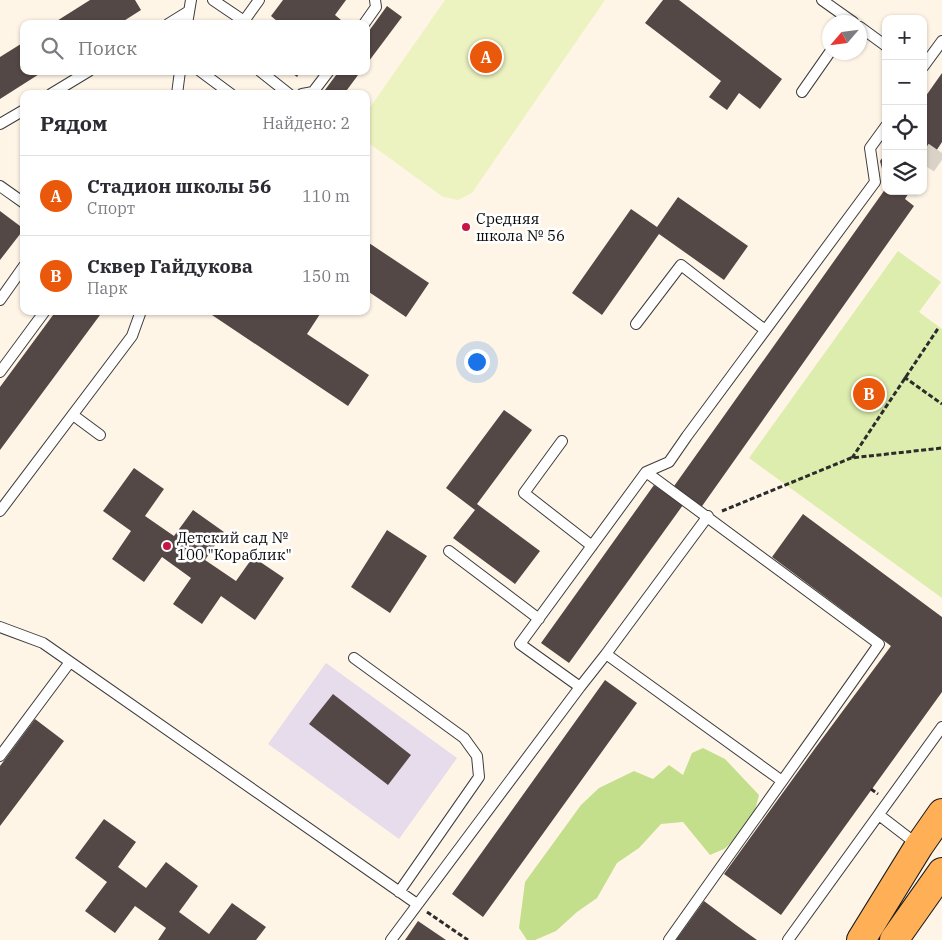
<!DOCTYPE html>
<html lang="ru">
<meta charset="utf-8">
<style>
body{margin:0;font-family:"IBM Plex Serif",serif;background:#f7f7f7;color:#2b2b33}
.controls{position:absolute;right:15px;top:15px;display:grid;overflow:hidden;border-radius:10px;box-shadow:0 1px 4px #0004}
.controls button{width:45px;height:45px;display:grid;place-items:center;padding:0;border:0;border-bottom:1px solid #e1e1e2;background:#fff;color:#2b2b33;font:25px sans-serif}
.compass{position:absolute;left:822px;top:15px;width:45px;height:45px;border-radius:50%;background:#fff;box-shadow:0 1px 4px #0004;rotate:242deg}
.you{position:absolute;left:476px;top:361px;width:18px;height:18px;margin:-12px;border:4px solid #fff;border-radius:50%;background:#1a73e8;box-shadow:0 0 0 8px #1a73e833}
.badge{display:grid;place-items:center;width:32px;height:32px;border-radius:50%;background:#ea580c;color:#fff;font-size:16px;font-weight:700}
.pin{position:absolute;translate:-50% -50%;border:2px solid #fff;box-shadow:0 1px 5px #0006}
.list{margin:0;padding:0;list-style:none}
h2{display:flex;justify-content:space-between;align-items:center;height:65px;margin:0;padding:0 20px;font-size:21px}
h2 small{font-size:16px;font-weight:400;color:#7c7c81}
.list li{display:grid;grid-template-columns:32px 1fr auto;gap:15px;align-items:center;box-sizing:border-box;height:80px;padding:0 20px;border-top:1px solid #e1e1e2}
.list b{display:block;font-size:19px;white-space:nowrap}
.list p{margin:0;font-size:16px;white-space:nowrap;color:#7c7c81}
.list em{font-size:16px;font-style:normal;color:#7c7c81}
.icon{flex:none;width:28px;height:28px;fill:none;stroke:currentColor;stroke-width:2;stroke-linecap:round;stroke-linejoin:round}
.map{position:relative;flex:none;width:942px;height:940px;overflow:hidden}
.search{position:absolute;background:#fff;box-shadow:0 1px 4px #0004;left:20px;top:20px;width:350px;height:55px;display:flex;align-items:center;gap:12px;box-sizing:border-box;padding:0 18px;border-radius:10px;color:#7c7c81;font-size:19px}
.panel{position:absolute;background:#fff;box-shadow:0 1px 4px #0004;left:20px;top:90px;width:350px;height:225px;border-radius:10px}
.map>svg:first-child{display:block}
.industrial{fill:#e6dceb}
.green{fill:#ddedad}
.forest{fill:#c4df8b}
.pitch{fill:#edf3c0}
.building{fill:#544846}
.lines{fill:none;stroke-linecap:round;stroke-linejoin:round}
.street-tunnel{stroke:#dad2c6;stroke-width:20;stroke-dasharray:20 10;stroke-linecap:butt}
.lane-casing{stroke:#3d3d3d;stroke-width:12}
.primary-casing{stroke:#1b1b1b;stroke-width:30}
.path{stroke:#2c2c2c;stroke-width:3;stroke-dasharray:5 2.5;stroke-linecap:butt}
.lane{stroke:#fff;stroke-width:10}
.primary{stroke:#ffb057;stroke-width:28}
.poi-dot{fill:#c71546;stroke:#fff;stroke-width:2}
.labels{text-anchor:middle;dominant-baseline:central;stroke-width:5;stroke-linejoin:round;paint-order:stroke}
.poi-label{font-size:15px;fill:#0a0a0a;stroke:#fff;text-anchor:start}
</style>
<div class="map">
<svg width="942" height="940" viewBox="0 0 942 940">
<rect width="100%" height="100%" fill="#fff5e7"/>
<!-- industrial -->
<path class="industrial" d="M326,663L457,758L399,839L268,744Z"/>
<!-- green -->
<path class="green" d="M898,251L941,282L919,312L942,329V598L749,458Z"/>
<!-- forest -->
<path class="forest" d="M703,748L725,759L759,795L755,810L737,838L724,849L710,855L683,822L661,824L639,848L617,863L597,898L577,912L556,931L535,940H527L519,928L525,882L581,805L599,788L634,771L653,779L669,765L683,775L692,753Z"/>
<!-- pitch -->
<path class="pitch" d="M445,0H605L472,193L458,200L443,197L370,144L366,135V113Z"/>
<!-- building -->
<path class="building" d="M90,0H135L141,10L119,24H52Z
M283,0H346L335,15L341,20L338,24H277L278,22L271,16Z
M663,0H679L782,79L760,109L739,93L727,110L709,97L721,81L645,23Z
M387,6L402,17L366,65V35Z
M24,42V71H44L0,99V57Z
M289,71H301L297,77Z
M339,71H361L344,94H322Z
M942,73V142L923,171V100Z
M886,153V180H885L880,161Z
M886,188V191H910L905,199L914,206L700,509L672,489Z
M678,197L748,246L724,280L659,234L602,315L572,293L631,209L657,227Z
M0,211L24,229L0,260Z
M366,241L429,283L406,317L366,290Z
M56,311H103L0,450V387Z
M206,311H272L274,312V311H322L307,334L369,375L348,406Z
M504,410L532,430L477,504L540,551L515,584L453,538L475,510L446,488Z
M134,468L164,489L145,516L174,536L193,510L224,532L205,560L236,581L253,557L284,578L255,620L221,596L202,624L173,604L191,578L162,557L144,582L112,559L131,531L103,511Z
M654,485L683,505L569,663L541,643Z
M803,514L942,617V692L781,915L724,874L816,747L891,646L772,557Z
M387,530L427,556L390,613L351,587Z
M605,680L637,703L483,917L452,894Z
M333,694L411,755L388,785L309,724Z
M35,719L64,741L0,826V766Z
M104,819L136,842L118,867L146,888L166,862L198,886L179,912L209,934L232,903L266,927L256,940H158L166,928L135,906L115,933L85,911L107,882L75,858Z
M704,901L736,925L757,940H676Z
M418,921L446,940H405Z"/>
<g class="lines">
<!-- street-tunnel -->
<path class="street-tunnel" d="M923,152L942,165"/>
<defs>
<path id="lane" d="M213,0L244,21V24
M822,0L853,22
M244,21L259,0
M168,24L189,11
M187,24L191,0
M364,24L376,7L375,0
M860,27L886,46
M923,67L942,41
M200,71L231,94
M260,71L289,94
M802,92L830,52
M51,94L89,71
M177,94L180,71
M302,94L313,92L329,71
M0,124L24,110
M0,186L24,203
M0,300L24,266
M636,324L681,265L765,330
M0,372L45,311
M73,415L100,435
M562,441L524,493L592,546
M646,472L879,644C810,743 739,841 669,940
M0,511L132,336L141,311
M449,551L539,619
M0,627L43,643L417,904
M606,654L782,781
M354,658L464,738L477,756L479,777L399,892
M580,687L520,644L646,472L669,462L687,436L875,182L870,148L886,126
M0,756L70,662
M879,815L918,845
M391,940L580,687L606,654L708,516
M788,940L942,727"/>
<path id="primary" d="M861,940L919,846L942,813
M894,940L942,872"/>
</defs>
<!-- lane casing -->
<use href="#lane" class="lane-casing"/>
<!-- primary casing -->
<use href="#primary" class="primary-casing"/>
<!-- path -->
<path class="path" d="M904,377L942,404
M852,458L939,327
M722,511L851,458L942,448
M871,789L878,794
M427,912L468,940"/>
<!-- lane -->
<use href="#lane" class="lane"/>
<!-- primary -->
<use href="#primary" class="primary"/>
</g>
<!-- markers -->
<g class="poi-dot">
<circle cx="466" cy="227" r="5"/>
<circle cx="167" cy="546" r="5"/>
</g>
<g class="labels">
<!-- poi labels -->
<g class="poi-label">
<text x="476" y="218">Средняя<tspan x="476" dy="17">школа № 56</tspan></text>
<text x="177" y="537">Детский сад №<tspan x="177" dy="17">100 "Кораблик"</tspan></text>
</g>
</g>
</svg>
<div class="controls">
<button>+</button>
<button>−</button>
<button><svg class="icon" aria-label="locate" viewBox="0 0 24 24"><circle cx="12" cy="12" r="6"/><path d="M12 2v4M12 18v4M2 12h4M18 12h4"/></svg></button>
<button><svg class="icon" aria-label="layers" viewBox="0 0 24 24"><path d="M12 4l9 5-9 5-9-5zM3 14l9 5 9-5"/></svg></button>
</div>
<svg class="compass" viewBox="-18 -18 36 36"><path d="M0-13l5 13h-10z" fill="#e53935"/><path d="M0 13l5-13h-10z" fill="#7c7c81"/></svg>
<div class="you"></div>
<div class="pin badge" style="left:486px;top:57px">A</div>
<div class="pin badge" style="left:869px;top:394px">B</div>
<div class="search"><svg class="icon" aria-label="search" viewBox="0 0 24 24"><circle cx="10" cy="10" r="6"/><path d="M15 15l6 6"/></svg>Поиск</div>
<section class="panel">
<h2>Рядом<small>Найдено: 2</small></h2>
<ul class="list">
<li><span class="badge">A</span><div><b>Стадион школы 56</b><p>Спорт</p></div><em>110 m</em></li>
<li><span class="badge">B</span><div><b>Сквер Гайдукова</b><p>Парк</p></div><em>150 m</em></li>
</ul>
</section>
</div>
